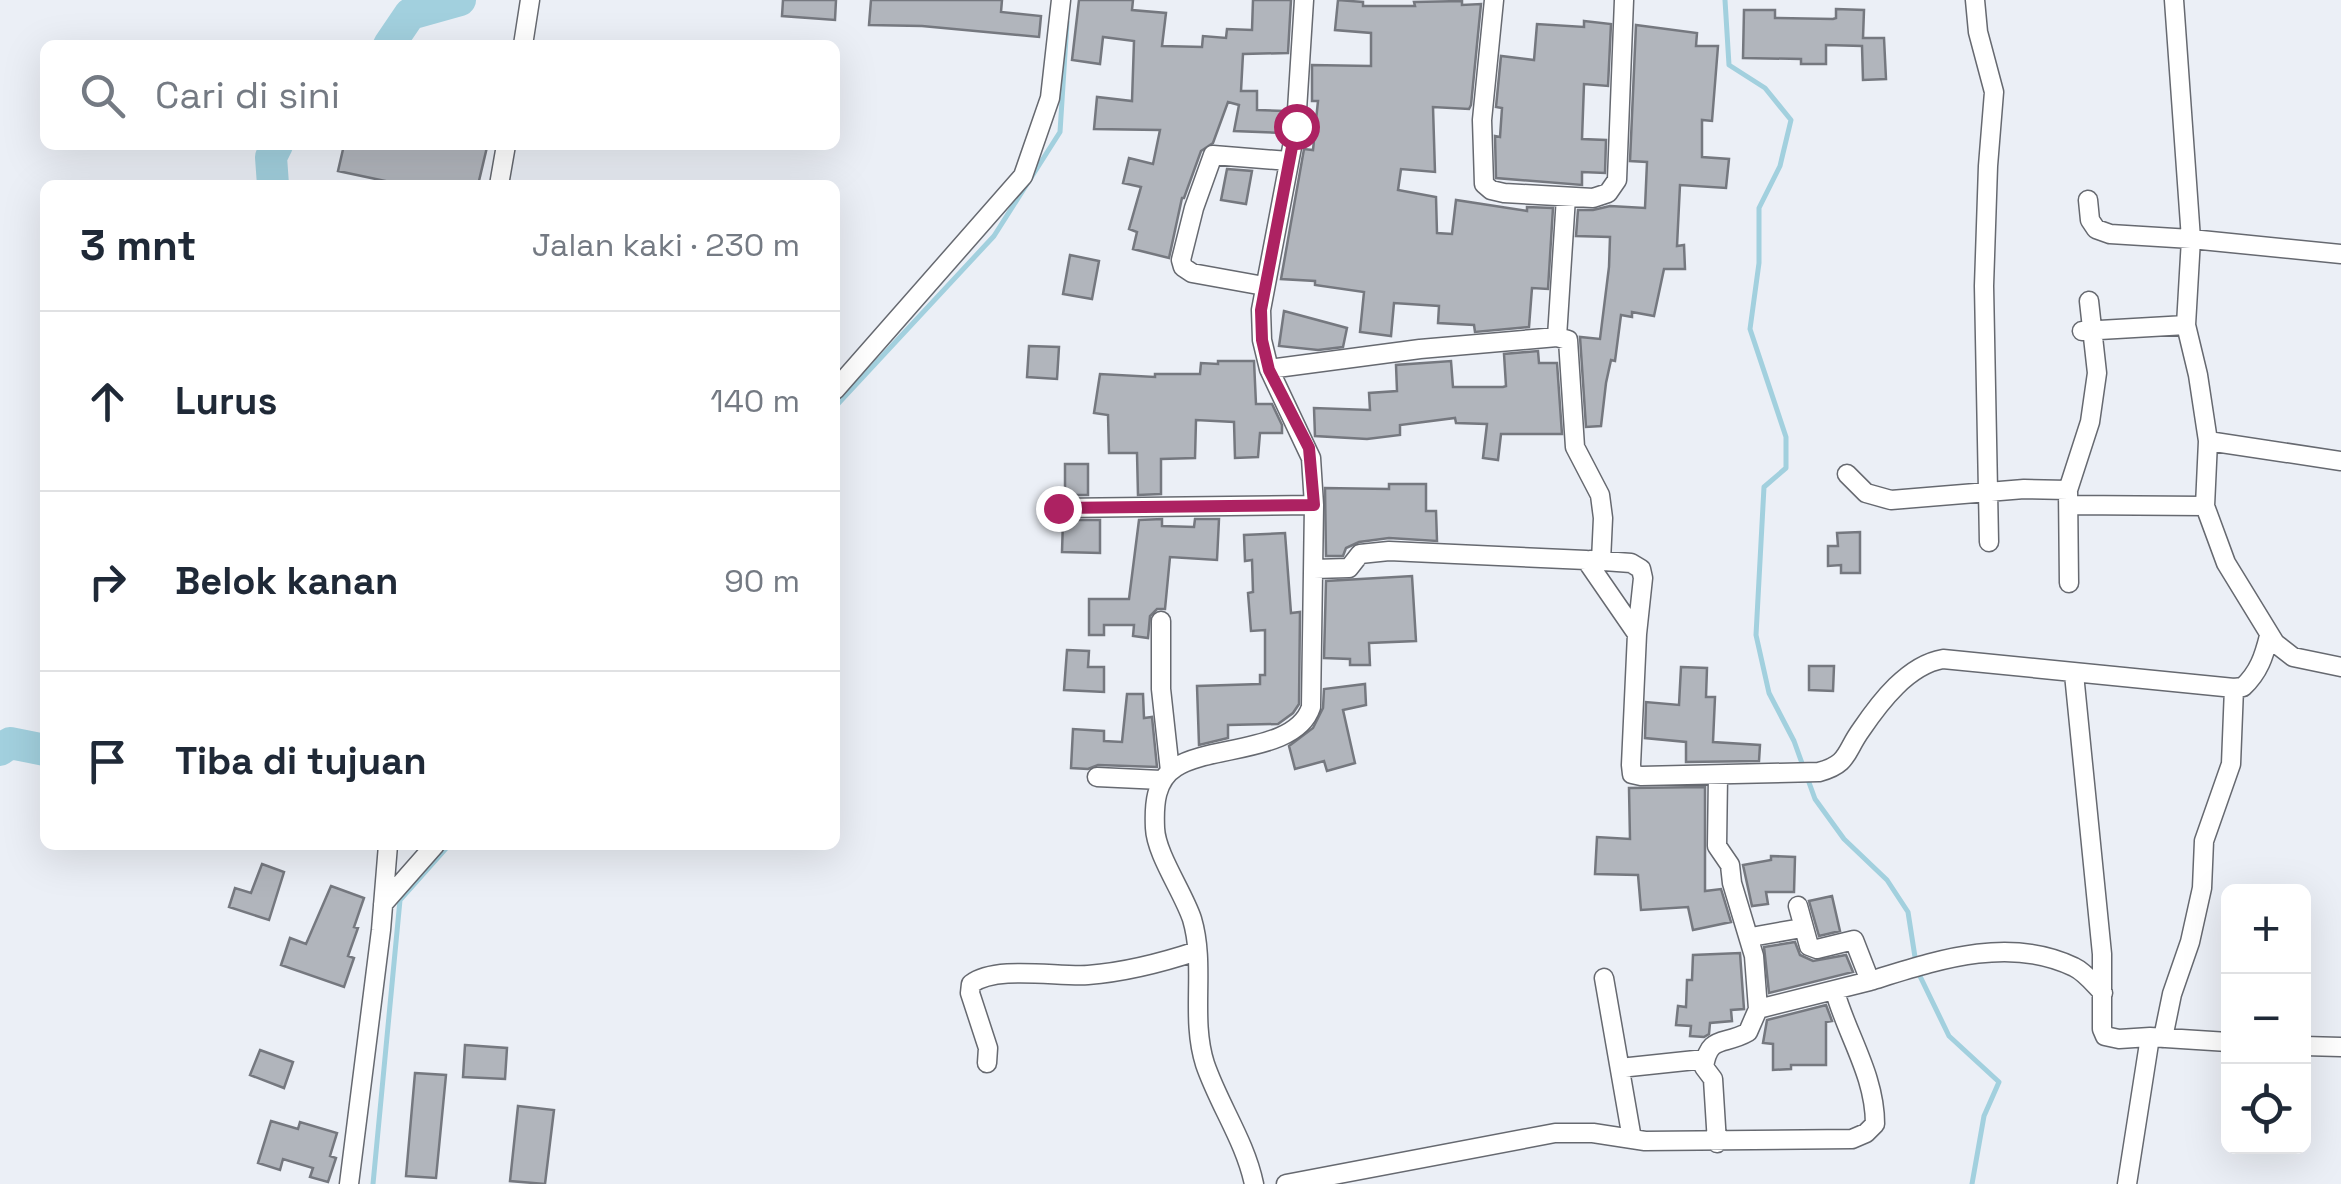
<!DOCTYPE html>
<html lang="id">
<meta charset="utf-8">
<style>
body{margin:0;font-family:"Space Grotesk",sans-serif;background:#f6f6f7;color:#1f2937}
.controls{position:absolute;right:30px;bottom:30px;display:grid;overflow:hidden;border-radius:15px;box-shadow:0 10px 40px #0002}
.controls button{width:90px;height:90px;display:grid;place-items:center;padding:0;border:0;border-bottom:2px solid #e0e1e3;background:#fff;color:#1f2937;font:50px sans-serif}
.stop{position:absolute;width:30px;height:30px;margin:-22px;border:8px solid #ad2262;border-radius:50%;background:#fff}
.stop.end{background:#ad2262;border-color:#fff;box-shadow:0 2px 10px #0008}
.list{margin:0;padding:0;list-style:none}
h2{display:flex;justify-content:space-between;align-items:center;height:130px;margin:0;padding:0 40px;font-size:42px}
h2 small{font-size:32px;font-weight:400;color:#747a83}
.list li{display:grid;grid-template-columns:65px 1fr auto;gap:30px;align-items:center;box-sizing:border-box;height:180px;padding:0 40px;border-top:2px solid #e0e1e3}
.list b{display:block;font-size:38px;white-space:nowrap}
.list em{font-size:32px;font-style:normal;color:#747a83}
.icon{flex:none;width:55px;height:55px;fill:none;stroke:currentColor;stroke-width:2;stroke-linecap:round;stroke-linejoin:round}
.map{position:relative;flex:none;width:2341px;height:1184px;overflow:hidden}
.search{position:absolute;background:#fff;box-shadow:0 10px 40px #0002;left:40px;top:40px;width:800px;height:110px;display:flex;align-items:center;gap:25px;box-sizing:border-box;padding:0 35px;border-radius:15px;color:#747a83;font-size:38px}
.panel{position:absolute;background:#fff;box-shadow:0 10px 40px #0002;left:40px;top:180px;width:800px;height:670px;border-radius:15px}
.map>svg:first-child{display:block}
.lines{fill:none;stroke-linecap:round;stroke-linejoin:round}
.stream{stroke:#a2d0de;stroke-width:5}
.river{stroke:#a2d0de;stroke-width:32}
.building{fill:#b1b5bc;stroke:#75787f;stroke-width:2.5}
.minor-casing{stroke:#666970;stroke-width:21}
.minor{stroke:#fff;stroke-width:18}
.route{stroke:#ad2262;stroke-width:12}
</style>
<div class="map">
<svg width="2341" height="1184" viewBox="0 0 2341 1184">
<rect width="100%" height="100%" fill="#ebeff6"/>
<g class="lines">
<!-- stream -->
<path class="stream" d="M1725,0L1729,65L1765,88L1791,120L1780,166L1759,208V263L1750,329L1786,437V468L1764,487L1756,635L1769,693L1794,741L1803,766
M835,407L994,236L1060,132L1067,22
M1807,777L1815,799L1844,839L1887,880L1908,912L1917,970L1949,1036L1999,1082L1984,1116L1972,1184
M373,1184L400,900L449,845"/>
<!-- river -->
<path class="river" d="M389,45L410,14L460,0
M273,185L271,157L277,145
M0,750L10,743L45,750"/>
</g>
<!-- building -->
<path class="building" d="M783,0H836L835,20L782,16Z
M871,0H1002L1001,12L1041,16L1039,37L922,26L869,25Z
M1079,0H1133L1132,10L1166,13L1162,46L1202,47L1203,36L1226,38L1227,29L1252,30L1253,0H1291L1288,53L1243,54L1241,91H1257V110L1284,111L1282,133L1234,131L1239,105L1228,102L1213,143L1201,151L1184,198H1182L1169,258L1133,249L1137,232L1129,229L1141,187L1123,183L1129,158L1153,164L1160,130L1094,129L1097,97L1132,101L1134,41L1103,37L1100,64L1072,60Z
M1338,0L1363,2V6H1415L1414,2L1462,1V5L1481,4L1471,105L1469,109L1433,107L1435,172L1401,169L1398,190L1436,197L1437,233L1452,234L1456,200L1527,211V207L1553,208L1548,289L1532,288L1529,327L1475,332L1474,325L1438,323L1439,306L1394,303L1391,336L1360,332L1364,292L1315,285V281L1281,279L1304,149L1313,150L1318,101H1312V65L1371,66V33L1335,30Z
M1836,9L1864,10L1863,38H1884L1886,79L1863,80L1862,46L1826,45V64H1801V59L1743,58L1744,10H1775V18L1833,19L1836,18Z
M1584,21L1611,24L1608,86L1584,84L1582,139L1606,140L1605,173L1582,172V185L1496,178L1495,136L1500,137L1502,108L1496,107L1501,56L1534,60L1537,24L1584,27Z
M1636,25L1697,33L1696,46H1718L1712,121L1702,120V157L1729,159L1726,188L1680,185L1677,246L1684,245L1685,269H1664L1654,316L1632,312V317L1621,315L1615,361L1611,360L1606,383L1601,426L1586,427L1580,337L1600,339L1609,267L1610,237L1576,236L1578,210H1593L1610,206L1645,208L1647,162L1630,161Z
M344,145H480L487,147L478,185H404L338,171Z
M1227,169L1252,171L1246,204L1221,200Z
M1070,255L1099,261L1092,299L1063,294Z
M1284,311L1347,328L1343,347L1318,350L1279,346Z
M1029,346L1059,347L1057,379L1027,377Z
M1538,351L1539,363H1557L1562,434H1501L1498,460L1483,458L1487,424L1456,423L1455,418L1400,425V435L1367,439L1315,436L1314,408L1370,410L1369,393L1397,391L1396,365L1451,361L1453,387H1503L1506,386L1504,354Z
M1218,361H1254L1256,404H1272L1282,425V433H1260L1258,457L1235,458L1234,422L1196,420L1195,458L1161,459V494L1138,495L1137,453H1109L1108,415L1094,413L1100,374L1155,377V374H1200L1201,363L1218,364Z
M1065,464H1088V495H1065Z
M1389,484H1426V511H1436L1437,541L1389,538L1359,542L1346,548L1343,556H1326L1325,488L1389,489Z
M1162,519V526L1194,527L1195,519H1219L1217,560L1170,557L1165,609H1157L1150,616L1148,638L1133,636L1134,625H1104V635H1089V599H1129L1139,520Z
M1063,520H1100V553L1062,552Z
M1860,532V573H1841V565L1828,566V546H1838L1837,533Z
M1285,533L1291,613L1300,612L1299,704L1293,713L1278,724L1228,725V738L1199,745L1197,686L1260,684V675H1265V630L1251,631L1248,593L1253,592L1252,560L1245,561L1244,535Z
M1412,576L1416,641L1369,643L1370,665H1350V659L1324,658L1326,581Z
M1067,650L1089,651L1088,667H1104V692L1064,690Z
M1809,666H1834L1833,691L1809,690Z
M1681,667L1707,668L1706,697H1715L1713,742L1760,745L1759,761L1686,762V742L1645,738L1646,702L1679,705Z
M1365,684L1366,705L1343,710L1355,763L1327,771L1324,761L1295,769L1289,746L1313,728L1323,708L1324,689Z
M1127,694H1143L1144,718L1152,717L1157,767L1098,765L1088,769L1071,768L1073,729L1104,731V741L1122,742Z
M1705,787V891L1721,889L1731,922L1693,930L1688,907L1641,910L1638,875L1595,874L1597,837L1630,839L1629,788Z
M1771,856L1795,857L1794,892H1766L1768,904L1752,906L1743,865L1771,860Z
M262,864L284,872L269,920L229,907L235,888L251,893Z
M331,886L364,898L354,927L358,928L348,956L354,958L344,987L281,965L290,938L306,944Z
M1832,896L1840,931L1819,936L1809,901Z
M1795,942L1800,955L1813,961L1846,955L1853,972L1769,993L1764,947Z
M1740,953L1744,1009L1731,1010L1732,1021L1710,1023L1709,1034L1704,1037L1690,1036L1691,1026L1676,1025L1678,1006L1686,1007L1687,980H1692L1693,955Z
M1826,1005L1832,1021L1826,1022V1065H1791V1069L1773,1070V1044L1763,1043L1767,1020Z
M465,1045L507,1048L505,1079L463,1077Z
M260,1050L293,1062L284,1088L250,1075Z
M415,1073L446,1075L436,1178L406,1176Z
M518,1106L554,1110L545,1184L510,1181Z
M271,1121L298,1129L300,1122L337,1133L330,1156L336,1158L328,1182L310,1177L313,1168L283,1159L280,1170L258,1163Z"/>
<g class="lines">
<defs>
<path id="minor" d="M1494,0L1482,120L1484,184L1491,190L1504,193L1593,198L1608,193L1617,180L1624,0
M1975,0L1978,32L1994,92L1988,166L1984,286L1989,542
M2174,0L2191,239L2186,325L2198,375L2208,441L2205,506L2226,563L2275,643L2293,657L2341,667
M523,45L530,0
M499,185L506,145
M2088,200L2090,220L2096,229L2110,234L2191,239L2341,254
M1264,286L1192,273L1183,267L1181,260L1194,208L1213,155L1289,161
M2082,331L2186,325
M1557,337L1566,197
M1269,369L1420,349L1557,337L1568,340L1575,447L1600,495L1603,518L1601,561
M835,390L1023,176L1050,98L1061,0
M2208,441L2341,461
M1847,474L1866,493L1891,500L2024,489L2068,490L2069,583
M2068,490L2090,422L2097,373L2089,301
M2069,505L2205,506
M1058,508L1314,505
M1590,560L1631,563L1641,569L1643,578L1637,634
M1314,569L1349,568L1360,554L1389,551L1586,560L1637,634L1631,765L1632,774L1641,776L1819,772C1849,764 1845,752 1861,730C1880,702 1908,665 1943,659L2234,688
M1161,621V689L1170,771
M2074,674L2102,954V1029L2105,1036L2119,1039L2150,1037
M1097,777L1161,780
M383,904L435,845
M1798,906L1809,946L1817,949L1854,940L1870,981C1935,961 2008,935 2074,967C2085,972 2095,985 2103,993
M1751,937L1802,928
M1604,978L1632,1139
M1758,1009L1870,981
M2163,1038L2172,994L2190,942L2202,888L2204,841L2231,764L2234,688L2243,687C2259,672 2264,656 2269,636
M2304,1046L2341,1047
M987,1063L988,1048L970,993L971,984C996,965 1056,977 1088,975C1126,972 1161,963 1197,951
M1620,1068L1705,1059
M1717,1143L1713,1079L1704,1067C1709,1034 1724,1046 1748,1032L1758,1009L1754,956L1732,883L1730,865L1717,846L1718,775
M349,1184L381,930L388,845
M1254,1184C1245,1141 1219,1105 1205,1064C1190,1017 1206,966 1192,919C1183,892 1156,854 1155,828C1154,805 1155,780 1176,767C1210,745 1296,753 1311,707L1314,505L1311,458L1269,369L1262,340L1261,310L1296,126L1304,0
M1286,1184L1555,1133H1593L1645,1141L1852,1139L1866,1133L1875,1124C1875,1076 1848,1037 1835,992
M2127,1184L2150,1037L2228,1042"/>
</defs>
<!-- minor casing -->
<use href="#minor" class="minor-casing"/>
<!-- minor -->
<use href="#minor" class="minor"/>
</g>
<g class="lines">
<!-- route -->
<path class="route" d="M1058,508L1314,505L1309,448L1269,370L1262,340L1261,310L1296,126"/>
</g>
</svg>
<div class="controls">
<button>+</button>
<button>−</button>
<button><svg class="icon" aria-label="locate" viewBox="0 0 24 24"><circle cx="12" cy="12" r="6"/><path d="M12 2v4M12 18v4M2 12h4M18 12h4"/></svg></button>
</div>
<div class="stop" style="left:1296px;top:126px"></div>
<div class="stop end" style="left:1058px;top:508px"></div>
<div class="search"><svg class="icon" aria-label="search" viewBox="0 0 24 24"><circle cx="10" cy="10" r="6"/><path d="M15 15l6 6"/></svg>Cari di sini</div>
<section class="panel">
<h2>3 mnt<small>Jalan kaki · 230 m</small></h2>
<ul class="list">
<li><svg class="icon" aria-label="ahead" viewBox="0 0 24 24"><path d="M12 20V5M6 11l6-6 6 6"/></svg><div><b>Lurus</b></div><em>140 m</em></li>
<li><svg class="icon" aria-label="right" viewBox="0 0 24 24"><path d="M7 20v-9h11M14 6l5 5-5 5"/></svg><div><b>Belok kanan</b></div><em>90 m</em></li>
<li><svg class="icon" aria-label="arrive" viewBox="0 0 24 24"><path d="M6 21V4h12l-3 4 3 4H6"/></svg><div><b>Tiba di tujuan</b></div></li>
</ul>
</section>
</div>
